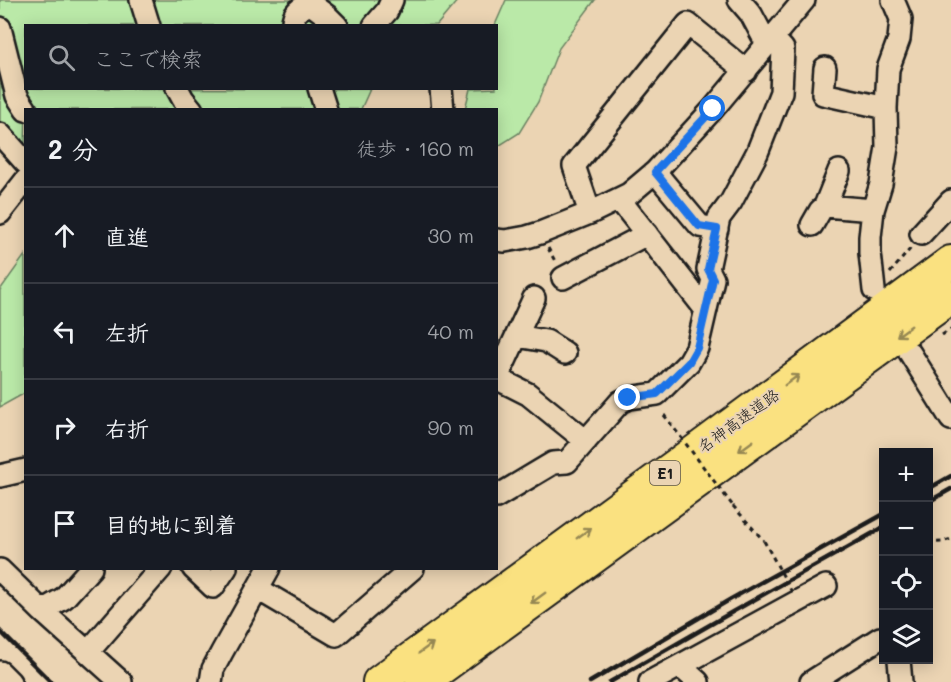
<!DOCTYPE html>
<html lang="ja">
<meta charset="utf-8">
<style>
body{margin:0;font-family:Mali,"Klee One",sans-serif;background:#20242c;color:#f1f3f6}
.controls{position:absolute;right:18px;bottom:18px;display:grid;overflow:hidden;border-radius:0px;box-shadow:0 3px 15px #0003}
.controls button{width:54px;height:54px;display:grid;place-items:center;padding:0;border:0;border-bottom:2px solid #363941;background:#171b24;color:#f1f3f6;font:30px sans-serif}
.stop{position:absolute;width:18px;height:18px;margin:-14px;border:4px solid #1a73e8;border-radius:50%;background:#fff}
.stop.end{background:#1a73e8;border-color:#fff;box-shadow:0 2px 6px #0008}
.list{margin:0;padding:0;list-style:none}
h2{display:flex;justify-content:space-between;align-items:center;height:78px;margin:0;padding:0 24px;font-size:26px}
h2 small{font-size:20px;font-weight:400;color:#9ea1a6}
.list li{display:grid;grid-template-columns:39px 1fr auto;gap:18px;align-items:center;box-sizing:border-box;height:96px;padding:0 24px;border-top:2px solid #363941}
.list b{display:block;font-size:22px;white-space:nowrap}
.list em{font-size:20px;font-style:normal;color:#9ea1a6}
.icon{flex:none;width:33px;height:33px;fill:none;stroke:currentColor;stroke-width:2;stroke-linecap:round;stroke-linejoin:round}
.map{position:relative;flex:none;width:951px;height:682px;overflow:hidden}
.search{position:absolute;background:#171b24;box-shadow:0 3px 15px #0003;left:24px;top:24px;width:474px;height:66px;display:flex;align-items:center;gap:15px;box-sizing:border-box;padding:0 21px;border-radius:0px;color:#9ea1a6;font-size:22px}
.panel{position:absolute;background:#171b24;box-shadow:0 3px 15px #0003;left:24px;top:108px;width:474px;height:462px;border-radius:0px}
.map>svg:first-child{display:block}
.green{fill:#bae9a8;stroke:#6b8262;stroke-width:1.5}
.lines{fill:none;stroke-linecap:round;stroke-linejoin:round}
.minor-casing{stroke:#1c1c1c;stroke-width:26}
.highway-casing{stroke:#1c1c1c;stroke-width:36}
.path{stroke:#1c1c1c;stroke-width:3;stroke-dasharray:4.5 4.5;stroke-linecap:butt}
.minor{stroke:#ebd4b3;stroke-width:21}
.highway{stroke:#fae180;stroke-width:32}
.rail{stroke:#1c1c1c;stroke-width:4.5}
.path-bridge{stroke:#1c1c1c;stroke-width:3;stroke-dasharray:4.5 4.5;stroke-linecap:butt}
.oneway{stroke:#968853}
.route{stroke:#1a73e8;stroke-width:8}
.labels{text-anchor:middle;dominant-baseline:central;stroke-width:4.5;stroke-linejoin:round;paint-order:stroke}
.shield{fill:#ebd4b3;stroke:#5a5349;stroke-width:1.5}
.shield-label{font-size:15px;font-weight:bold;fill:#1c1c1c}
.street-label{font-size:16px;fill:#1c1c1c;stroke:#ebd4b3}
</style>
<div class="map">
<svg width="951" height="682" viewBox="0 0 951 682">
<rect width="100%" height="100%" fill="#ebd4b3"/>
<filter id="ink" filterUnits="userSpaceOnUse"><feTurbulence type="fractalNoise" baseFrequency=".0167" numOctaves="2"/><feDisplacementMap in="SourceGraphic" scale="12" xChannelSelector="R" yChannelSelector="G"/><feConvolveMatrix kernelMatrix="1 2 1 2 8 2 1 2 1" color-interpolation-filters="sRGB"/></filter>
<g filter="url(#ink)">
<!-- green -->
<path class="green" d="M0,0H458L437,25L26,26V88L370,89L361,109L26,110L25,150L0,122Z
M506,0H595L559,48L538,102L519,133L497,147L496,110L465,109L470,89L496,88V26L495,25Z
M25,255V393L0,407V290Z"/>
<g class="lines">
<defs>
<path id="minor" d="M141,0L149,26
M739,0L751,14L767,44
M293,26C292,13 299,8 311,4L327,16L337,26
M374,26L387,11L392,0
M0,28L17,96L26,110
M825,68L823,94L886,108
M177,88L183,99L192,110
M319,88L326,110
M441,88L443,110
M0,134L26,163
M655,172L700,226L717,229
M619,199L706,310
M825,206L873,210
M0,213L26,180
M590,213L574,166L688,24L746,71
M812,225L820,211L825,206L839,171
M921,234L951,201
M496,240L505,241L527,237L540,233L590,213L629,194L655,172L713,109L804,0
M563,278L647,234
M874,290L870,253V237L873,210L881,184L887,147L886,108L888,69L899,39L901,19L893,0
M517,336L546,341L565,353
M910,353L951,419
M496,378L528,394L586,441
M497,378L534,298
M0,476L26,470
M496,497L553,463L567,462L620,402L628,398L657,394L689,362L697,348L713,279L708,269L719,218L731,202L757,153L781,92L783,49L773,38
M193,568L213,587L226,568
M0,570L42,611L121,682
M258,589L336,635L413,568
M42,611L64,598L91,568
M88,652L161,568
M899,660L901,682
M680,666L698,682
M0,672L10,682
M211,682L213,669L222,652L269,568
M650,682L826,586
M811,682L880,638H884"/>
<path id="highway" d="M379,682L693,453L951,262
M422,682L951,297"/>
</defs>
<!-- minor casing -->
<use href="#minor" class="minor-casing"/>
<!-- highway casing -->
<use href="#highway" class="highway-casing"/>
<!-- path -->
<path class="path" d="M548,248L556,263
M890,273L911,248
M942,335L951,329
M733,506L764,541
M928,543L942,542L951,539"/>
<!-- minor -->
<use href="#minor" class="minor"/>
<!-- highway -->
<use href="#highway" class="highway"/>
<!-- rail -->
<path class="rail" d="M928,489L951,476
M928,502L951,489
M0,631L51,682
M590,682L731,599L884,514
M610,682L734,611L884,527"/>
<!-- path-bridge -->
<path class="path-bridge" d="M664,415L733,506
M764,541L794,596"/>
</g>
<!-- one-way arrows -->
<defs><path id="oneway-shaft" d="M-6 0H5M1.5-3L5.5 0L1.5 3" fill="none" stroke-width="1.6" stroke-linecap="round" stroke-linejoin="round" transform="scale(1.5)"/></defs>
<g class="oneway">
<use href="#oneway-shaft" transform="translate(904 331) rotate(144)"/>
<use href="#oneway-shaft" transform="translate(792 380) rotate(-36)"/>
<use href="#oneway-shaft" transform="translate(746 446) rotate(144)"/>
<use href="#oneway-shaft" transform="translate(584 533) rotate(-36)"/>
<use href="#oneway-shaft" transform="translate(538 598) rotate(144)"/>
<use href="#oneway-shaft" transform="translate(426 648) rotate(-36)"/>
</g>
</g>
<g class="lines" filter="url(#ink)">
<!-- route -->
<path class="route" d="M628,398L657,394L689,362L697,348L713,279L708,269L717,229L699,226L655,172L713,109"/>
</g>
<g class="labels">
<!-- shield labels -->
<rect class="shield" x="650" y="461" width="30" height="24" rx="4.5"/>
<g class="shield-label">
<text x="665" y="473">E1</text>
</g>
<!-- street labels -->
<g class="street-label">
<text transform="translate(738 420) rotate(-36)">名神高速道路</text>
</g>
</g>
</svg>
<div class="controls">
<button>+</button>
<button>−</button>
<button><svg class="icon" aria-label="locate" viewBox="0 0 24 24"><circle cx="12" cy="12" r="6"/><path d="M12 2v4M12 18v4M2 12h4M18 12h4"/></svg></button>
<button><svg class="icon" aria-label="layers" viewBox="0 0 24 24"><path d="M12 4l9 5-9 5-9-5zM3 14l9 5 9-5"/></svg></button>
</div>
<div class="stop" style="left:713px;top:109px"></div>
<div class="stop end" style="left:628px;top:398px"></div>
<div class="search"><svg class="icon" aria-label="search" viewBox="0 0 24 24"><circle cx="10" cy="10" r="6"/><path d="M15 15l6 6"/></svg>ここで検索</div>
<section class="panel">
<h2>2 分<small>徒歩 · 160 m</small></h2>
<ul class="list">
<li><svg class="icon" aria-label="ahead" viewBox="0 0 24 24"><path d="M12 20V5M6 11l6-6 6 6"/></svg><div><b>直進</b></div><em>30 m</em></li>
<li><svg class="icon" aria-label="left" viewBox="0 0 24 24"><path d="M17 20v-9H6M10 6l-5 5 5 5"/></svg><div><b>左折</b></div><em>40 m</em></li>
<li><svg class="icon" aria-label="right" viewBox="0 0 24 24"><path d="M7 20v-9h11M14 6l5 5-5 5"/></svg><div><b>右折</b></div><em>90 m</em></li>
<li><svg class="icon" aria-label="arrive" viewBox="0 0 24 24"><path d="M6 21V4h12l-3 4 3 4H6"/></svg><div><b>目的地に到着</b></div></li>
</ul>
</section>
</div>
